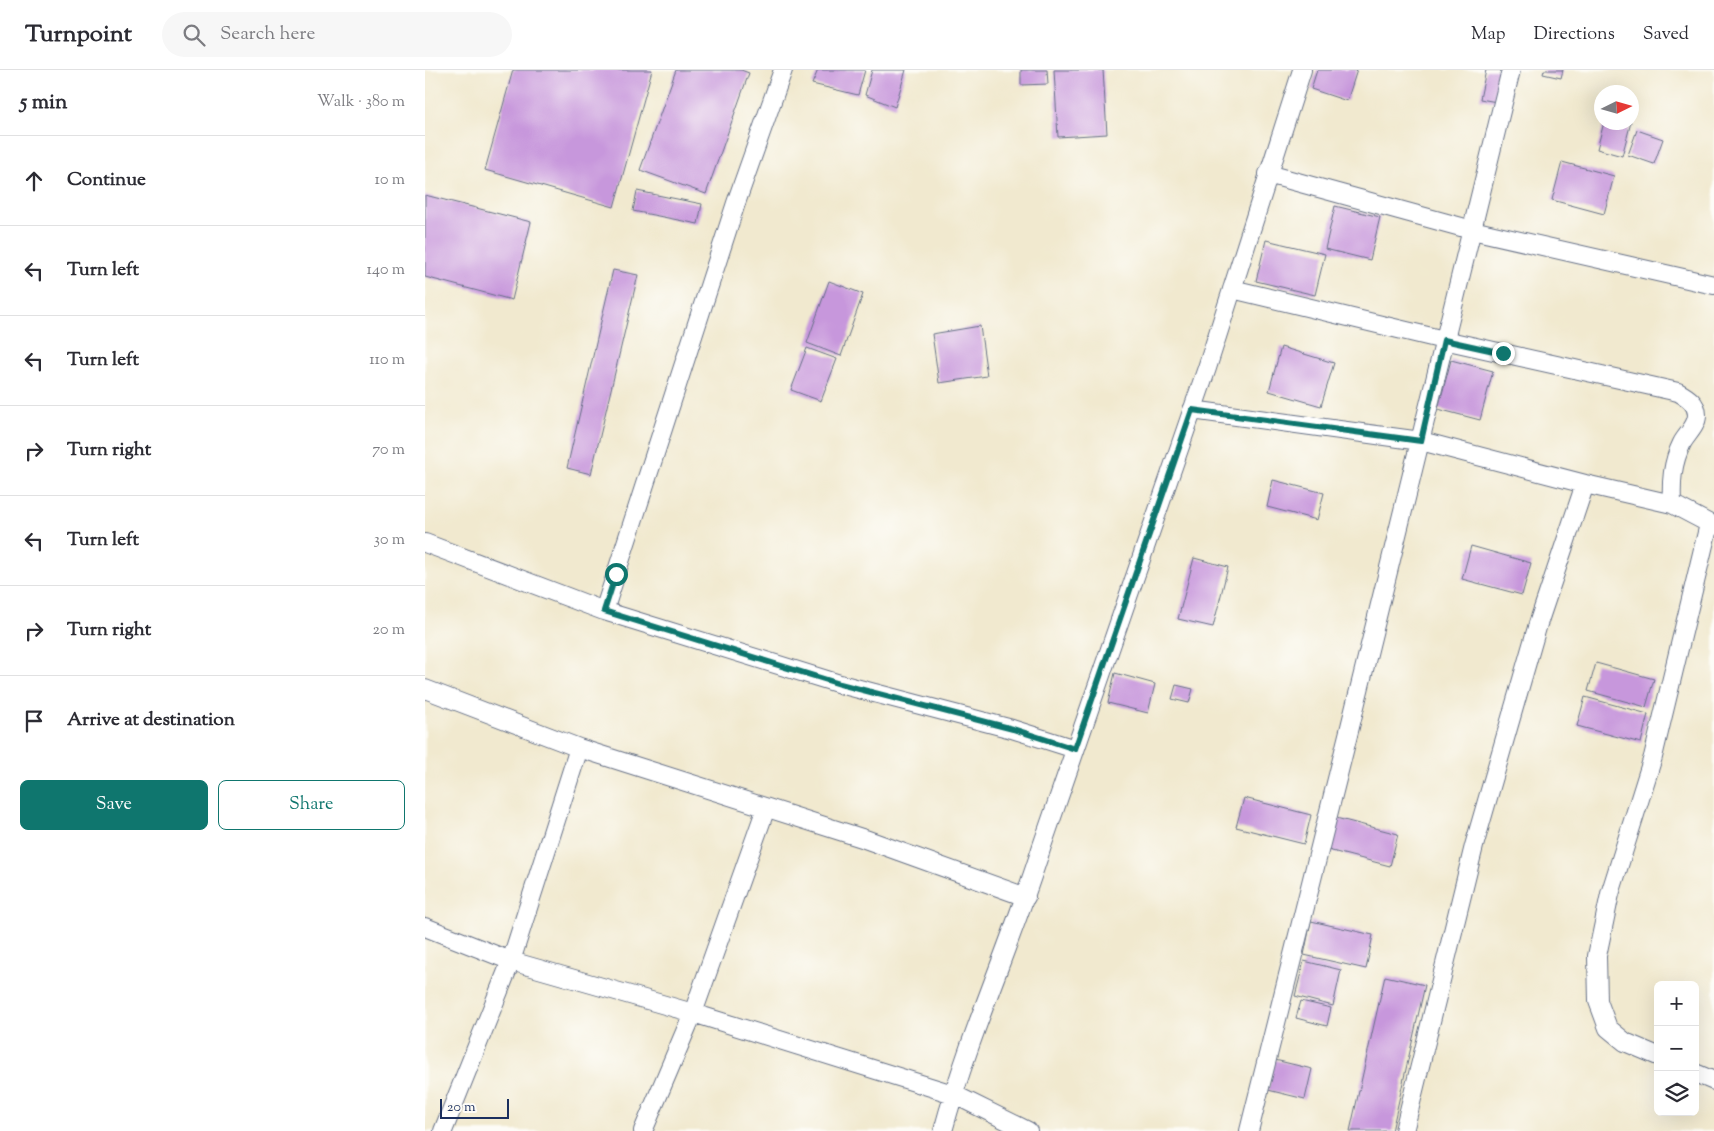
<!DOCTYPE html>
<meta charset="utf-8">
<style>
body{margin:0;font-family:"Sorts Mill Goudy",serif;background:#f7f7f7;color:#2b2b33}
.controls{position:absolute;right:15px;bottom:15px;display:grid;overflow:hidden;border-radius:8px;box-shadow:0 5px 20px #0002}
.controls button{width:45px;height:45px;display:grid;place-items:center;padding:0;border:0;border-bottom:1px solid #e1e1e2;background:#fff;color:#2b2b33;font:25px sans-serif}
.compass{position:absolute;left:1169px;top:15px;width:45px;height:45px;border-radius:50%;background:#fff;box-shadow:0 5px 20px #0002;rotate:85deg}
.scale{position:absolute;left:15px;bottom:12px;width:69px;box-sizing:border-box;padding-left:5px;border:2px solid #1b2f5e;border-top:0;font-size:14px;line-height:18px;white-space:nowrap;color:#1b2f5e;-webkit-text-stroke:4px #fdfcf7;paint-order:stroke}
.stop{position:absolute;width:15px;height:15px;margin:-11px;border:4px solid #0f766e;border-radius:50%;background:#fff}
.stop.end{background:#0f766e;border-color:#fff;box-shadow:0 1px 5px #0008}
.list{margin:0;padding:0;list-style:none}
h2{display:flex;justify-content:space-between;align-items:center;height:65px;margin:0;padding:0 20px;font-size:21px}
h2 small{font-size:16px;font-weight:400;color:#7c7c81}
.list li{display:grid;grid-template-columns:32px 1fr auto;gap:15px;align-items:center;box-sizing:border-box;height:90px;padding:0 20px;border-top:1px solid #e1e1e2}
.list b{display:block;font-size:19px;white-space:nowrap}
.list em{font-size:16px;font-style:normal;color:#7c7c81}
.actions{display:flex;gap:10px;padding:15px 20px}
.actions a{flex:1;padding:11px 0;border:1px solid #0f766e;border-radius:8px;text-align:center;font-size:18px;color:#0f766e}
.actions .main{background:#0f766e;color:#fff}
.icon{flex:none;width:28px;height:28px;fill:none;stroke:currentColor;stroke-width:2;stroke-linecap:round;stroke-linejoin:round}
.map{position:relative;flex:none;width:1289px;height:1061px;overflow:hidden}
header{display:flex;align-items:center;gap:30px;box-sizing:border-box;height:70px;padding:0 25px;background:#fff;border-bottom:1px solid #e1e1e2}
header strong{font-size:24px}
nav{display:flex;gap:28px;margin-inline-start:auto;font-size:18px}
.search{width:350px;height:45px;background:#f7f7f7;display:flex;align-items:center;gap:12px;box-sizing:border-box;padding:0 18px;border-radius:28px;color:#7c7c81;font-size:19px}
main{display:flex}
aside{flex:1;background:#fff}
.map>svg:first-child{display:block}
.building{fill:#c797dc}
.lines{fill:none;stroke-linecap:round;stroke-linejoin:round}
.minor-casing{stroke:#667086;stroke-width:20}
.minor{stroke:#fff;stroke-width:18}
.route{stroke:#0f766e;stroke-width:6}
</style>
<header>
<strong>Turnpoint</strong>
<div class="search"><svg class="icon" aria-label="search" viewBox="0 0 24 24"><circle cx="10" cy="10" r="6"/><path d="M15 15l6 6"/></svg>Search here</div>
<nav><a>Map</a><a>Directions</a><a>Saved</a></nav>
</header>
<main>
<aside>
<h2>5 min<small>Walk · 380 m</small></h2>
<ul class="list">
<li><svg class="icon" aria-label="ahead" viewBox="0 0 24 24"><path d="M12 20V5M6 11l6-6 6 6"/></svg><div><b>Continue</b></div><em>10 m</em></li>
<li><svg class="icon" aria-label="left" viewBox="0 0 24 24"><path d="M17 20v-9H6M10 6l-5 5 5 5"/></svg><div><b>Turn left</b></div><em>140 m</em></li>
<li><svg class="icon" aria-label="left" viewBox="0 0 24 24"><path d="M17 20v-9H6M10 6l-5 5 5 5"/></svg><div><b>Turn left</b></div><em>110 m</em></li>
<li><svg class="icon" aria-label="right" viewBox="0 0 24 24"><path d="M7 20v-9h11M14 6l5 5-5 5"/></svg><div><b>Turn right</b></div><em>70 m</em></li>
<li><svg class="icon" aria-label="left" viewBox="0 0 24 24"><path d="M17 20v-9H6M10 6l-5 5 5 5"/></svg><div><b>Turn left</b></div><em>30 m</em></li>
<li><svg class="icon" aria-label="right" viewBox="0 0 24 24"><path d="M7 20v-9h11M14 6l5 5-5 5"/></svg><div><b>Turn right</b></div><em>20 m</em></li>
<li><svg class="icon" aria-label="arrive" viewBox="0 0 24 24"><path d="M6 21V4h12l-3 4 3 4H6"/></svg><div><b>Arrive at destination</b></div></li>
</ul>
<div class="actions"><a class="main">Save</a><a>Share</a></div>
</aside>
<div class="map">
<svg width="1289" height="1061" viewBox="0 0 1289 1061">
<rect width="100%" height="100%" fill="#fdfcf7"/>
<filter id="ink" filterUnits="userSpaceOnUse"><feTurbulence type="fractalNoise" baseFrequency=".02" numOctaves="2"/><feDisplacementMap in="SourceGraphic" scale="10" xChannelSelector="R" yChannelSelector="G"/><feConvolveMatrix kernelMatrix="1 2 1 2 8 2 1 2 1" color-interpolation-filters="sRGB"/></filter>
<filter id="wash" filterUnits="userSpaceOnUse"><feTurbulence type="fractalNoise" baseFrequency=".0096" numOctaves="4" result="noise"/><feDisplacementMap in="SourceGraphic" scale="20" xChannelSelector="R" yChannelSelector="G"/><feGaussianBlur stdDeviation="1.12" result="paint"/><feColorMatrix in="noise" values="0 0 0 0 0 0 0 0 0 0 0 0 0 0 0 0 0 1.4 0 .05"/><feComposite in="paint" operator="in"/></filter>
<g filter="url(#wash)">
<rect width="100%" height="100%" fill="#f1e9cf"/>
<g id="blocks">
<!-- building -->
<path class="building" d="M88,0H227L189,137L60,100Z
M251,0H316L324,3L281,124L215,100Z
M393,0H440L433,25L387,14Z
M447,0H481L470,37L440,25Z
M596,0H622L623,14L596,15Z
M629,0H678L682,64L633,67Z
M892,0H932L922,31L886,19Z
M1061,0H1079L1072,32L1055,29Z
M1119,0H1138L1136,8L1118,4Z
M1179,52H1206L1197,86L1172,79Z
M1212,60L1238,69L1229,94L1203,85Z
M1137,92L1189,106L1179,144L1127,130Z
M212,121L277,134L273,154L208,141Z
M0,125L106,152L87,230L0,207Z
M910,136L955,147L945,190L900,179Z
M841,170L900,184L890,225L831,211Z
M188,200L213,205L166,404L142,398Z
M404,211L438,224L416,286L382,273Z
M555,256L562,306L514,313L507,264Z
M856,277L909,293L896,336L844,321Z
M382,278L412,289L396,331L366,320Z
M1026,290L1068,301L1055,350L1013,339Z
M848,410L899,423L892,450L842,437Z
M1046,476L1106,493L1097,525L1037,509Z
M769,488L803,497L788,557L753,549Z
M1171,593L1229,609L1221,637L1163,621Z
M690,603L730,614L723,643L683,633Z
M751,615L768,619L764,633L747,629Z
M1160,627L1223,644L1216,673L1152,656Z
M819,728L886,745L879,774L811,757Z
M911,748L973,764L965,796L903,780Z
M886,851L948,865L941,899L879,885Z
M879,891L916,900L908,936L870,926Z
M960,906L1000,915L967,1061H925Z
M876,931L906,938L902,956L871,948Z
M850,990L887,999L880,1029L843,1020Z"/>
</g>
</g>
<g filter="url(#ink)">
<use href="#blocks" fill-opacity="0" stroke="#667086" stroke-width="1"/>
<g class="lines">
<defs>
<path id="minor" d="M843,104L1047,160L1289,215
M807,219L1019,270L1253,322C1262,327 1272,333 1272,345C1272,356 1262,364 1257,373C1247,393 1246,412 1247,434
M767,340L996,371L1160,414L1247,434L1289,456
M0,473L179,541L415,614L587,659L650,679
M179,541L311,133L358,0
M0,619L154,678L440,769L601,827
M0,857L86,891L268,943L528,1024L603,1061
M1233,986L1200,972L1183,958L1173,931L1172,886L1185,824L1228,687L1284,454
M1270,1003L1289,1011
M18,1061L86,891L154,678
M218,1061L268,943L341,738
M518,1061C544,964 587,872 617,776L782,298L877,0
M824,1061L923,665L1086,0
M979,1061L1049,776L1113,554L1160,414"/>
</defs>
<!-- minor casing -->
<use href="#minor" class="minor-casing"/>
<!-- minor -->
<use href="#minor" class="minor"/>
</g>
</g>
<g class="lines" filter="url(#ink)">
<!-- route -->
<path class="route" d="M191,504L179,541L415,614L588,659L650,679L767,340L996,371L1019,270L1078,283"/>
</g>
</svg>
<div class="controls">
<button>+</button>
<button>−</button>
<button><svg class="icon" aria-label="layers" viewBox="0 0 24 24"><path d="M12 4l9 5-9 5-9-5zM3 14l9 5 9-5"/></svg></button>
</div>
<svg class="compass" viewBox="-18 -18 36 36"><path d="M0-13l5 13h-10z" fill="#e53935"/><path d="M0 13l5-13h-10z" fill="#7c7c81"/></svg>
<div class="scale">20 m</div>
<div class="stop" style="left:191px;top:504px"></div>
<div class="stop end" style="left:1078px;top:283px"></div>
</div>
</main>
